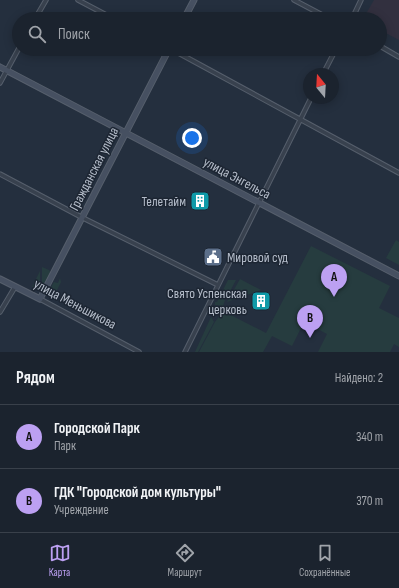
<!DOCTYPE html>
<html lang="ru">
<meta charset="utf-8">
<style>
body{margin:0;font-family:"Sofia Sans Condensed",sans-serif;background:#242b36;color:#f1f3f6}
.compass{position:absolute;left:303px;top:68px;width:36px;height:36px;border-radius:50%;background:#1b232e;box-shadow:0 2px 10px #0003;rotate:342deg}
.you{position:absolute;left:192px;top:138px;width:14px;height:14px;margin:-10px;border:3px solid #fff;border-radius:50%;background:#1a73e8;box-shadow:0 0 0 6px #1a73e833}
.badge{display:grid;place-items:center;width:26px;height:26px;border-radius:50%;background:#bca0f2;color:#111;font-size:13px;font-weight:700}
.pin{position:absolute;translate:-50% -33px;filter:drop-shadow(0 1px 2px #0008)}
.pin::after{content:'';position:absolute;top:21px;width:14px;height:12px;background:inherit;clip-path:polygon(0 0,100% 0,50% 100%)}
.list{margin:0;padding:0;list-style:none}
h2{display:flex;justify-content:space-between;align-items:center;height:52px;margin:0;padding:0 16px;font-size:17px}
h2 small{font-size:13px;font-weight:400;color:#a0a4aa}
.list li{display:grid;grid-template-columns:26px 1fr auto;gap:12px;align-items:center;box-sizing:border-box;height:64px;padding:0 16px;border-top:1px solid #39404a}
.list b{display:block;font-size:15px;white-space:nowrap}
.list p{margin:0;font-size:13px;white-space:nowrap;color:#a0a4aa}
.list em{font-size:13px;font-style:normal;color:#a0a4aa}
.icon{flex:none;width:22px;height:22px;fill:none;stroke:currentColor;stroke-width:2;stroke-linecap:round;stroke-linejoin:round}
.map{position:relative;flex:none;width:399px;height:352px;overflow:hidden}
.search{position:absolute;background:#1b232e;box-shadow:0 2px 10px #0003;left:12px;right:12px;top:12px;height:44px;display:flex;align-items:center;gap:10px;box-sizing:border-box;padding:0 14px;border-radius:22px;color:#a0a4aa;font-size:15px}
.sheet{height:180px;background:#1b232e}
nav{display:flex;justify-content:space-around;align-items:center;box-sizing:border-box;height:56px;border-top:1px solid #39404a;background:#1b232e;font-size:11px;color:#a0a4aa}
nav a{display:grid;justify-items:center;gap:2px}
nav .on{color:#bca0f2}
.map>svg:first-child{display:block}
.medical{fill:#32303f}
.green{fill:#263c3f}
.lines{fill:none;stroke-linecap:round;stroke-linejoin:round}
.street-casing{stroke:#565f6c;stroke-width:5.5}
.secondary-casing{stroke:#565f6c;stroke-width:7}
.street{stroke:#38414e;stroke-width:3.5}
.secondary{stroke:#465061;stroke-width:5}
.labels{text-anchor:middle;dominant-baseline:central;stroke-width:3;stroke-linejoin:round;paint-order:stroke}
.street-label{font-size:14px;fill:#b4bcc9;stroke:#1d2633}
.poi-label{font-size:14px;fill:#b4bcc9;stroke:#1d2633;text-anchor:end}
</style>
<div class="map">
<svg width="399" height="352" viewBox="0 0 399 352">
<rect width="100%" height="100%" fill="#242f3e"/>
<!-- medical -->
<path class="medical" d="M374,0H399V40L380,30V19H363Z"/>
<!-- green -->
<path class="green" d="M396,240L399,242V265L386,258Z
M311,246L390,286L379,308L399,318V347L394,344L390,352H318L327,334L304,322L292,346L272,336L263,352H199L215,322L223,311L266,333Z
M42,267L49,270L51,273L42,288Z
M40,271V288L38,290L32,287Z
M60,278L61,282L54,296L48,293L54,282L58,283Z
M240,279L261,290L227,302Z
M228,280H236L226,299L222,292Z
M221,294L225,300L223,306L215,305V302H217Z
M211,317L214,322L198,352H195Z"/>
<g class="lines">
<defs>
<path id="street" d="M78,0L114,19
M294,0L330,19
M35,19L46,0
M352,19L361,0
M380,46L399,57
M171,49L399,173
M323,74L336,49
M0,83L19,48
M0,174L83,218L218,285
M40,299L139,352
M0,312L15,287
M185,352L311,98"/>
<path id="secondary" d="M184,19L194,0
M0,67L399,276
M0,279L40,299L169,49"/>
</defs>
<!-- street casing -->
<use href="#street" class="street-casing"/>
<!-- secondary casing -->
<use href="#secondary" class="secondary-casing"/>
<!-- street -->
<use href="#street" class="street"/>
<!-- secondary -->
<use href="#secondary" class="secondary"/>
</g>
<!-- icons -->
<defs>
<symbol id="building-square" viewBox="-11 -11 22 22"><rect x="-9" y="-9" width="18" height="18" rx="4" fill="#0f9aa8" stroke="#1d2633"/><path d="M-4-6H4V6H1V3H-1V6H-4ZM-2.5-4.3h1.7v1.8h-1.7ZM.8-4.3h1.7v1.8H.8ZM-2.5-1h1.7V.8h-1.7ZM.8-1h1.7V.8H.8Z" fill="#fff"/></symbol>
<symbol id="civic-square" viewBox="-11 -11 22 22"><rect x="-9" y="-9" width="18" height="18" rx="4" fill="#5c6f8a" stroke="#1d2633"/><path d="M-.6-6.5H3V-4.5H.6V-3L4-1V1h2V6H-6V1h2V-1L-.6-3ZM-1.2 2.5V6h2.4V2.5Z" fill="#fff"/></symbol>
</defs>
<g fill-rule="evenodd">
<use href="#building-square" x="189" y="190" width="22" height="22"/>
<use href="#civic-square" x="202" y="246" width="22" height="22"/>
<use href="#building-square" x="250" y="290" width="22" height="22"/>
</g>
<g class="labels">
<!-- street labels -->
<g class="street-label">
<text transform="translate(94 169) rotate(-63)">Гражданская улица</text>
<text transform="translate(237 178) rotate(28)">улица Энгельса</text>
<text transform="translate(75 304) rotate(28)">улица Меньшикова</text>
</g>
<!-- poi labels -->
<g class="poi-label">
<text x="186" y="201">Телетайм</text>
<text x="227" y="257" text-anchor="start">Мировой суд</text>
<text x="247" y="293">Свято Успенская<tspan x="247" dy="16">церковь</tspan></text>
</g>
</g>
</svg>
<svg class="compass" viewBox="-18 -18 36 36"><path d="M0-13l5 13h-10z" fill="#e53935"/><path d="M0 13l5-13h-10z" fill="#a0a4aa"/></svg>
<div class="you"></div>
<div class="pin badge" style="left:334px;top:297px">A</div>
<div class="pin badge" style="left:310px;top:338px">B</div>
<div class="search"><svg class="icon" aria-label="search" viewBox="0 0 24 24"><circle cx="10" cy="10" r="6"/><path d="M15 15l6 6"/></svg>Поиск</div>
</div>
<section class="sheet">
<h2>Рядом<small>Найдено: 2</small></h2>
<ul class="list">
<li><span class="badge">A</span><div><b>Городской Парк</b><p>Парк</p></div><em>340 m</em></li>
<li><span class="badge">B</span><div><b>ГДК &quot;Городской дом культуры&quot;</b><p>Учреждение</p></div><em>370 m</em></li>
</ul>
</section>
<nav>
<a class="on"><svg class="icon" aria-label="map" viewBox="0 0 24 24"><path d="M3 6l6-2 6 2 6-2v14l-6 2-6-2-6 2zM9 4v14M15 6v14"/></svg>Карта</a>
<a><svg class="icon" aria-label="directions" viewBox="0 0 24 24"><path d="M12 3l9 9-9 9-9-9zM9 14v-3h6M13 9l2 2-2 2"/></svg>Маршрут</a>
<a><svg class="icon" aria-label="saved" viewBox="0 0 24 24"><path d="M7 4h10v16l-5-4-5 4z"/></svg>Сохранённые</a>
</nav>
